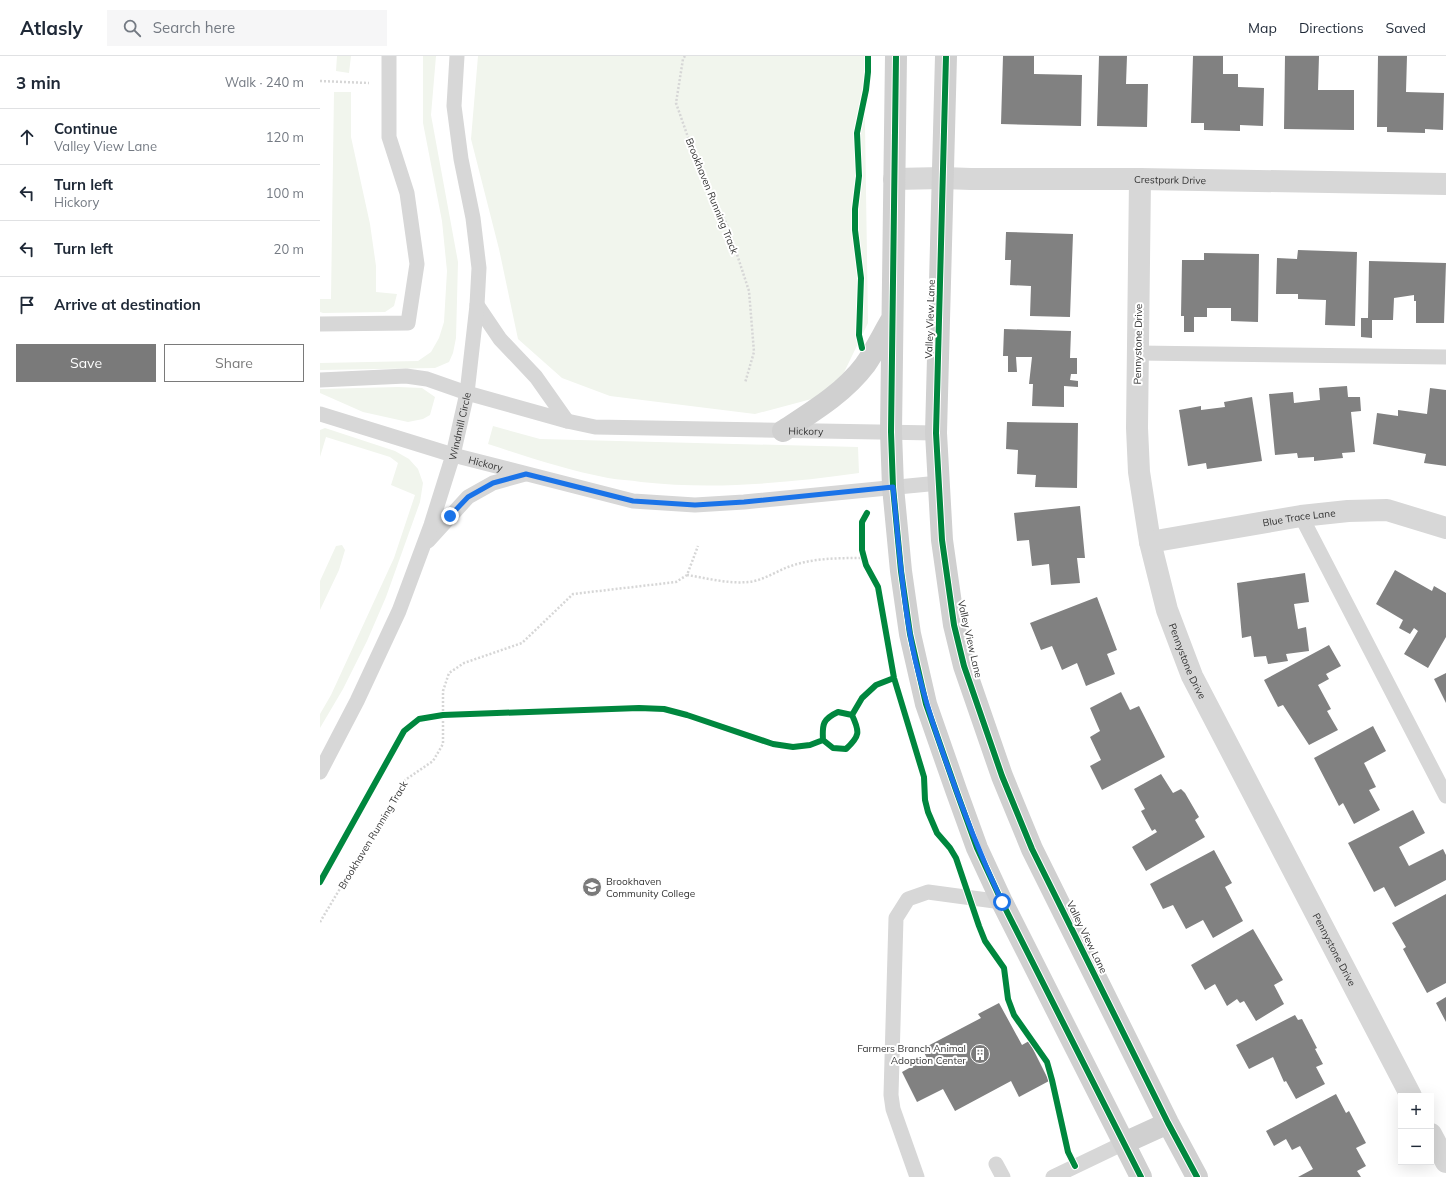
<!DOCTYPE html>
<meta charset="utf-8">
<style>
body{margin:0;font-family:Mulish,sans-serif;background:#f6f6f7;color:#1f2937}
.controls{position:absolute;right:12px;bottom:12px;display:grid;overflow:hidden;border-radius:0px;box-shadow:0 4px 16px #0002}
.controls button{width:36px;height:36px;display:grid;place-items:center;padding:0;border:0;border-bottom:1px solid #e0e1e3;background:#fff;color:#1f2937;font:20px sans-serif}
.stop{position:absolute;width:12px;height:12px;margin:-9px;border:3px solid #1a73e8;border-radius:50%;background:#fff}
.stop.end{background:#1a73e8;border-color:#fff;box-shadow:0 1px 4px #0008}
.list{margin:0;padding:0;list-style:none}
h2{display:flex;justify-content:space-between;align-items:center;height:52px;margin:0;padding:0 16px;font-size:17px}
h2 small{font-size:13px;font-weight:400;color:#747a83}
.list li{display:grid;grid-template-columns:26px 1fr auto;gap:12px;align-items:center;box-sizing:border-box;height:56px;padding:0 16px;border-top:1px solid #e0e1e3}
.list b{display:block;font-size:15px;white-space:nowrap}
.list p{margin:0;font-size:13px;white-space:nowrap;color:#747a83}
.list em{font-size:13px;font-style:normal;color:#747a83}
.actions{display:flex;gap:8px;padding:12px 16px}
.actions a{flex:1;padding:9px 0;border:1px solid #7a7a7a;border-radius:0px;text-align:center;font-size:14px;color:#7a7a7a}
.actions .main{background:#7a7a7a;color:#fff}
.icon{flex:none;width:22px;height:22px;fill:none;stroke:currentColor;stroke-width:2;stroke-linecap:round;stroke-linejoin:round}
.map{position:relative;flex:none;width:1126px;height:1121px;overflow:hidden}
header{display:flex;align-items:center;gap:24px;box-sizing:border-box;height:56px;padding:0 20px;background:#fff;border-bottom:1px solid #e0e1e3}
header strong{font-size:19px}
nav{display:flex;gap:22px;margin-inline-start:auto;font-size:14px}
.search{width:280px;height:36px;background:#f6f6f7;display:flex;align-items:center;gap:10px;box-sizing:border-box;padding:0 14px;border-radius:0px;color:#747a83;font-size:15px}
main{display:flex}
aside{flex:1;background:#fff}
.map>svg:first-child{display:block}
.grass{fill:#f1f5ed}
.building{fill:#818181}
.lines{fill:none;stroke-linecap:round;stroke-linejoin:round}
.path{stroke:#d6d6d6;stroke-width:2.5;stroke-dasharray:2 2;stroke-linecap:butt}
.service{stroke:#d7d7d7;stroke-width:15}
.minor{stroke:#d7d7d7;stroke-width:22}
.secondary{stroke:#d0d0d0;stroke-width:22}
.cycleway-casing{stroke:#fff;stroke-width:8}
.cycleway{stroke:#00873e;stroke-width:6}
.route{stroke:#1a73e8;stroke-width:5}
.labels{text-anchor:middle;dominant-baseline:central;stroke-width:4;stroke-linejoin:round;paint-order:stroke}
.street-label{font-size:10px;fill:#333;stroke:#fff}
.poi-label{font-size:10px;fill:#333;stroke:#fff;text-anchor:start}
</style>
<header>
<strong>Atlasly</strong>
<div class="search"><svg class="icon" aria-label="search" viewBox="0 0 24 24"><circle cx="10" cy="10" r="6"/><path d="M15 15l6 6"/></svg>Search here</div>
<nav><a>Map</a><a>Directions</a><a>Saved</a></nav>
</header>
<main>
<aside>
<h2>3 min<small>Walk · 240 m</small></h2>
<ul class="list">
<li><svg class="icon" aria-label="ahead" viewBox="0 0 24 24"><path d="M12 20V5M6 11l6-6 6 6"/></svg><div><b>Continue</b><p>Valley View Lane</p></div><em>120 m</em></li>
<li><svg class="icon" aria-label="left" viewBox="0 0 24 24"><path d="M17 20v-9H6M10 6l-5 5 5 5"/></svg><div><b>Turn left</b><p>Hickory</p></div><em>100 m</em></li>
<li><svg class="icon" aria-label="left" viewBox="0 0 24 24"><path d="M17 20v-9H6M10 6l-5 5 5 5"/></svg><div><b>Turn left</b></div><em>20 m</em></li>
<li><svg class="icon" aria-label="arrive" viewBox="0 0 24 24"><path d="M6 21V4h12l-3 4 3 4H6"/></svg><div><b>Arrive at destination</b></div></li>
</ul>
<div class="actions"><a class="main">Save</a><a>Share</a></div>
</aside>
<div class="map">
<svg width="1126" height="1121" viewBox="0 0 1126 1121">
<rect width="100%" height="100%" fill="#fff"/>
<!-- grass -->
<path class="grass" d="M17,0H31L29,17L16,15Z
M103,0H116L111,59L138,206L136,282L133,297L129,306L115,312L0,314V307L98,305L111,296L119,282L124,266L127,215L122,165L103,67Z
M158,0H544L548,267L514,337L435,358L290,340L242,322L198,283L179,193L151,83Z
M14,36H31V81L50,168L56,210V236L77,238L74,250L65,256L3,257L0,256V243H11Z
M78,331L102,332L115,341L110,359L103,363L88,366L43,356L0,337V333Z
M173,370L220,383L538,391L539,417C466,427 396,434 321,426C310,424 299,424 288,422C247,414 208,401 168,388Z
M5,372L75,395L89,403L98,413L103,427L100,446L66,541L47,585L23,633L0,672V658L11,639L74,502L95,439L71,429L78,407L70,401L6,381L0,401V374Z
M22,489L25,494L19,514L0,554V525L16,490Z"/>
<!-- building -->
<path class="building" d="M683,0H714V18L762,19L761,70L681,68Z
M779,0H807L806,28H828L827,71L777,70Z
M873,0H903V18H918V31L944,32L943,70L920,69V75L884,74V67H871Z
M965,0H999L998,34H1034V74L964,73Z
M1058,0H1087L1086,36L1124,37L1123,74L1105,73V77L1067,76V71H1057Z
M686,176L753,178L750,261L710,260L711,230L690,229L691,204H685Z
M978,194L1037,196L1035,270L1005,269L1006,244L978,243V238H956L957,202L977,203Z
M884,197L939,198L938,266L911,265V252H887V261H874V276H864V260H861L862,204H884Z
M1049,205L1126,207L1124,267H1096V245H1094V239L1074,242L1073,264H1052V282L1041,281V262H1048Z
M684,273L751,275L750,302H757V318H751L750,324L758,325V331L744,330V351L712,350L713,328H709L712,301H696L697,316H688V300H683Z
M1027,330L1028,341H1040L1041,355L1031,356L1035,396L1022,397L1023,402L994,405V401L978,402L977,397L955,399L949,338L973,336L974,347L1000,344L999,332Z
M1110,332L1126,334V410L1104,407L1106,398L1053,388L1057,357L1078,360V354L1107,358Z
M932,341L942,405L887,413L886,407L868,410L859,354L881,350V354L905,351L904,346Z
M687,366L758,367L757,432L715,431L716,419L697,418L698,394L686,393Z
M760,450L765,502H757L760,527L731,529L729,508L712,510L709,484L697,485L694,457Z
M1075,514L1112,535L1114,530L1126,537V581L1108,612L1084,598L1098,575L1094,572L1090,578L1079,572L1083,564L1056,548Z
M985,517L989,546L974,548L978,573L986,571L989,595L966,598L968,605L948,608L946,600L934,601L931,580L922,582L917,527Z
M777,541L797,594L787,598L795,618L766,630L757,607L742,614L732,590L721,594L710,567Z
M1009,589L1021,610L1006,618L1009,623L998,629L1011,653L1007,655L1018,674L989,689L963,649L958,651L944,624Z
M1126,617V647L1114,623Z
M801,636L810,654L819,650L845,701L782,734L770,710L781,704L770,681L780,675L770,652Z
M1053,670L1066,695L1044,707L1056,731L1049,734L1060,754L1034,768L1023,747L1019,750L994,702Z
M841,718L853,737L861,733L865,737L879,761L875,764L885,781L826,815L812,791L837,776L835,773L832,775L821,755L825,753L814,733Z
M1093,754L1105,777L1079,791L1089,810L1123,793L1126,799V824L1075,851L1064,831L1054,836L1028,787Z
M894,794L912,827L905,831L923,865L893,882L883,864L866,873L853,849L843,853L830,828Z
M1126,838V927L1107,937L1083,893L1086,891L1072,867Z
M933,873L963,924L954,929L964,948L936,965L924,945L920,947L917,943L907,950L895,928L885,934L871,909Z
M1126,941V966L1116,947Z
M679,947L702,989L709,985L729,1025L699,1041L691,1025L635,1055L623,1033L597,1046L582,1016L607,1002L602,993L661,962L658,958Z
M975,959L978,964L982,963L997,992L995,993L1003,1008L996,1011L1005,1028L976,1043L966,1025L964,1026L953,1001L929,1013L916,989Z
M1016,1038L1026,1057L1029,1055L1046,1087L1036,1092L1046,1110L1037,1115L1041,1121H978L993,1113L980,1090L972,1094L966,1083L954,1090L946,1075Z"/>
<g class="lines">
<!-- path -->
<path class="path" d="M365,0L363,3L356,47L377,107L408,171L429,235L434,296L425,327
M0,25L49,27
M367,519C386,522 408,528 428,526C442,525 455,516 468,511C492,502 518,502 544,502
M0,866L85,724L113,705L123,688V635L129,617L144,607L202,587L253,538L356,526L367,519L378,490"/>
<!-- service -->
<g class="service">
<path d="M157,249L180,283L216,321L247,365"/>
<path d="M0,268L88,267L97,208L87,137L69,81V0"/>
<path d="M818,297L1126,301"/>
<path id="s1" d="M0,324L86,320L107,323L147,337L247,365L275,371L616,377"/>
<path id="s2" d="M0,358L133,399L313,445L375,449L424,446L619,427"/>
<path d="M981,460L1126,740"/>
<path d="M108,485L148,441L173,427L205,418"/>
<path id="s3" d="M0,716L37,645L79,555L111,469L133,399L147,337L157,249L159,212L153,162L141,103L134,50L137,0"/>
<path d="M676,1108L683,1121"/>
<path d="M597,1121L573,1053L571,1039L576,862L588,843L608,836L682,846"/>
<path d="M733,1121L804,1087"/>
</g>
<!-- minor -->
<g class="minor">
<path id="s4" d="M574,123L623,122L651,123H820L1126,128"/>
<path id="s5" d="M820,123L817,372L819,416L830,486L847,554L872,620L1091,1040"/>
<path id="s6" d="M830,486L981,460L1028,455L1067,454L1126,472"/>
<path d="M1111,1078L1126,1106"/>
</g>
<!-- secondary -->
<path class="secondary" d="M576,0L571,376L573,431L581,515L590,578L606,648L636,734L657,792L682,846L821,1121
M626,0L616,377L622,484L634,569L644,610L682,720L712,793L848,1067L877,1121
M463,375C492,356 524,337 545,309C555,295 563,278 572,263
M804,1087L848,1067"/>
<defs>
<path id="cycleway" d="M576,0L571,376L573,431L581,515L590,578L606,648L636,734L657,792L682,846L821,1121
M626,0L616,377L622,484L634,569L644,610L682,720L712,793L848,1067L877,1121
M542,292L539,279L541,222L535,174V153L539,120L537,77L546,34L548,16V0
M547,457L542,466V494L546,509L558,531L574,622L604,721L605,744L608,756L617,777L630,792L636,802L659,870L665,885L684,912L688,943L694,959L727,1006L732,1024L748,1096L755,1110
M518,656L532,659C540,676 540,680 526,693L513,692L503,684C502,668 503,663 518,656Z
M532,659L542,642L556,629L574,622
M0,826L84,675L99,663L123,659L319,652L344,653L367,659L453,688L473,691L490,689L503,684"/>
</defs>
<!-- cycleway casing -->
<use href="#cycleway" class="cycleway-casing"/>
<!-- cycleway -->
<use href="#cycleway" class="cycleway"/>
</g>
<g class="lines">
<!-- route -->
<path class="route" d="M130,460L148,441L173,427L206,418L313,445L375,449L424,446L573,431C578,480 581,529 590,578C597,620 610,660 624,700C641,750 660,798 682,846"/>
</g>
<!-- icons -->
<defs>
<symbol id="university-disc" viewBox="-11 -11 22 22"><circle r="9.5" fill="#7a7a7a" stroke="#fff"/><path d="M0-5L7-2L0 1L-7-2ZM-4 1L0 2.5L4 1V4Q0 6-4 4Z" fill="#fff"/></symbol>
<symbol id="building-disc" viewBox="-11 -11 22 22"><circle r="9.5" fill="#7a7a7a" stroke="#fff"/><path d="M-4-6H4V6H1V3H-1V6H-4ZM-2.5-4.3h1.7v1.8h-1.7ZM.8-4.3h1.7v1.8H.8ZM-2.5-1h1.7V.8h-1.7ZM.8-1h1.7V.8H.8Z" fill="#fff"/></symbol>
</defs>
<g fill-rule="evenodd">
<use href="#university-disc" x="261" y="820" width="22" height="22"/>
<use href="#building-disc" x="649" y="987" width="22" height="22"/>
</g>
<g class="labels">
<!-- street labels -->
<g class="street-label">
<text stroke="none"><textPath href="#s4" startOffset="276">Crestpark Drive</textPath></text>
<text transform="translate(392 140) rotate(68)">Brookhaven Running Track</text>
<text transform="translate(610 263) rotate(-88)">Valley View Lane</text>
<text transform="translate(818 288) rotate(-89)">Pennystone Drive</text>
<text stroke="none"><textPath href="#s3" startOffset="374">Windmill Circle</textPath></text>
<text stroke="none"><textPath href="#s1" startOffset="493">Hickory</textPath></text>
<text stroke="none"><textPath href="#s2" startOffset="173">Hickory</textPath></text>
<text stroke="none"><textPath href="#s6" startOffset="151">Blue Trace Lane</textPath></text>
<text transform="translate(650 583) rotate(77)">Valley View Lane</text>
<text stroke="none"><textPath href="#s5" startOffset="489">Pennystone Drive</textPath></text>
<text transform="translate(53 779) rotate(-59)">Brookhaven Running Track</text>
<text transform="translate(767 881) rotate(64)">Valley View Lane</text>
<text stroke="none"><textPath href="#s5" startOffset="813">Pennystone Drive</textPath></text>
</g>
<!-- poi labels -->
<g class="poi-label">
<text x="286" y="825">Brookhaven<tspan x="286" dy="12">Community College</tspan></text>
<text x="646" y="992" text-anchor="end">Farmers Branch Animal<tspan x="646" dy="12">Adoption Center</tspan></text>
</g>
</g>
</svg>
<div class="controls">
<button>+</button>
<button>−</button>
</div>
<div class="stop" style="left:682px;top:846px"></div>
<div class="stop end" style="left:130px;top:460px"></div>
</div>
</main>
